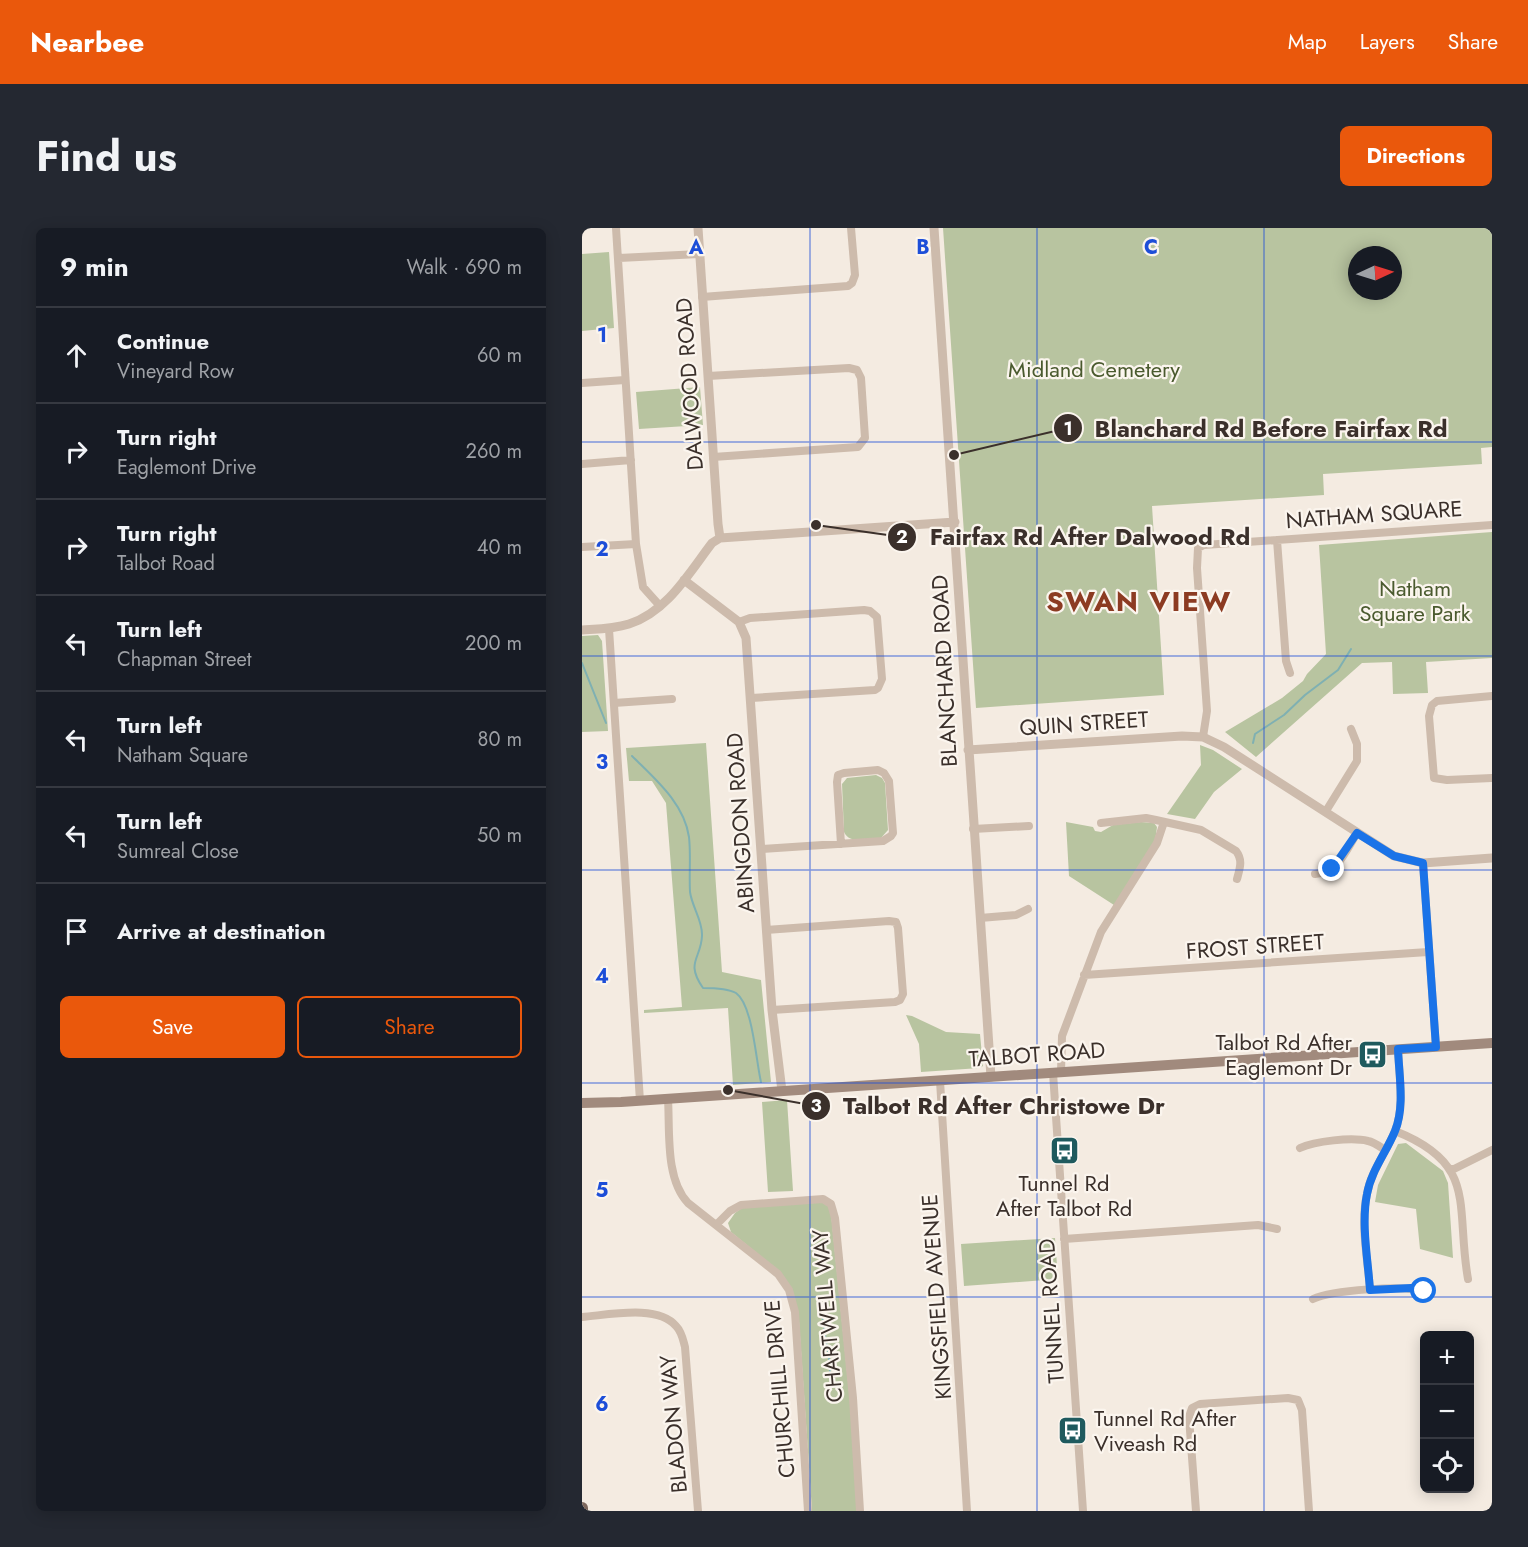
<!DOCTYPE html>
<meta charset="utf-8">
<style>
body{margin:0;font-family:Jost,sans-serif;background:#242831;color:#f1f3f6}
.controls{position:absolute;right:18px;bottom:18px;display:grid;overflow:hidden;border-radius:9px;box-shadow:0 3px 15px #0003}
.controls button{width:54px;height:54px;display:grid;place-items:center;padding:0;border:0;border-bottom:2px solid #363941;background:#171b24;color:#f1f3f6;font:30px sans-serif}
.compass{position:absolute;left:766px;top:18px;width:54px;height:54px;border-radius:50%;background:#171b24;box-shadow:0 3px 15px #0003;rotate:86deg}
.stop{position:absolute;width:18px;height:18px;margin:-14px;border:4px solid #1a73e8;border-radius:50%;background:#fff}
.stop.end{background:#1a73e8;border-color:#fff;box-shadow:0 2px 6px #0008}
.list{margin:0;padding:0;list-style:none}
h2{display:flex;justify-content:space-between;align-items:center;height:78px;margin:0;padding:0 24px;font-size:26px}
h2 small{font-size:20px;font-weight:400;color:#9ea1a6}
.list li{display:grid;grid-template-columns:39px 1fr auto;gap:18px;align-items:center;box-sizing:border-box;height:96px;padding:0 24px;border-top:2px solid #363941}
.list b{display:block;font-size:22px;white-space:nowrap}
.list p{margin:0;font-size:20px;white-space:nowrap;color:#9ea1a6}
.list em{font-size:20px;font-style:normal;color:#9ea1a6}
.actions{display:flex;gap:12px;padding:18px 24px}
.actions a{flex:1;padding:14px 0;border:2px solid #ea580c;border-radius:9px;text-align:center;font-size:21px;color:#ea580c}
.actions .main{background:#ea580c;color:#fff}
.icon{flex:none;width:33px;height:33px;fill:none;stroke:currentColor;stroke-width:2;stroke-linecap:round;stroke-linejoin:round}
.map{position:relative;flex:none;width:910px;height:1283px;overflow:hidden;border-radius:9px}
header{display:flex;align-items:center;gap:36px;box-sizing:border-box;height:84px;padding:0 30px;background:#ea580c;color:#fff}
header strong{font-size:28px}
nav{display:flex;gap:33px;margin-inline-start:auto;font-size:21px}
.intro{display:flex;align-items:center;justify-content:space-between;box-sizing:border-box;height:144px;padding:0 36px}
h1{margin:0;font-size:42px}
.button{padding:15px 27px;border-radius:9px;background:#ea580c;color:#fff;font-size:21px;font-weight:700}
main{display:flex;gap:36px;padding:0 36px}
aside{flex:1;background:#171b24;border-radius:9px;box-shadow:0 3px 15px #0003}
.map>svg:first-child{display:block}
.green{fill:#b8c4a0;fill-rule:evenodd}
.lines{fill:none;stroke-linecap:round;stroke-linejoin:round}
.stream{stroke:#7fb0b2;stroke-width:2}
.minor{stroke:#cdbbac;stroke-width:8}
.tertiary{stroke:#cdbbac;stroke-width:9}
.secondary{stroke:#a18a7d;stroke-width:10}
.primary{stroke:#7d675c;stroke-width:12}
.route{stroke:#1a73e8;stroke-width:8}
.grid{fill:none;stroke:#1d4ed8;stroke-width:1.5;stroke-opacity:0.55}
.labels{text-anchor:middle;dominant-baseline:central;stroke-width:4.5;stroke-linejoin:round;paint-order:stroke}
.park-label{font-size:22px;fill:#4a5a2e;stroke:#fbf5ee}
.street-label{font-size:22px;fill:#3b302b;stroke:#fbf5ee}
.poi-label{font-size:22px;fill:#3b302b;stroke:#fbf5ee;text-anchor:end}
.district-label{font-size:28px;font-weight:bold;letter-spacing:1.5px;fill:#8c3b22;stroke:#fbf5ee}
.grid-label{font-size:20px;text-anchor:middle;font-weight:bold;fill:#1d4ed8;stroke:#fbf5ee;stroke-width:4.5;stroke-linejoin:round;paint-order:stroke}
.leader{fill:none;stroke:#3b302b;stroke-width:2}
.callout-dot{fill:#3b302b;stroke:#fbf5ee;stroke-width:2}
.mark-label{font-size:18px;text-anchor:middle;font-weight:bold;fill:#fff}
.callout-label{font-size:24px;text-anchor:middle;font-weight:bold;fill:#3b302b;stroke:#fbf5ee;stroke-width:4.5;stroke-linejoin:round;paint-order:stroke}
</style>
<header>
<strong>Nearbee</strong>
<nav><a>Map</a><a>Layers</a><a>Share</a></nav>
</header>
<div class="intro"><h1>Find us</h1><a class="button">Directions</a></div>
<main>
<aside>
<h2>9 min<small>Walk · 690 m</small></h2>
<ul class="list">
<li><svg class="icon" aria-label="ahead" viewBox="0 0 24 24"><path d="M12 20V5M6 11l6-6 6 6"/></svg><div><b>Continue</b><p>Vineyard Row</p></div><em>60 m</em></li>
<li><svg class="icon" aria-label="right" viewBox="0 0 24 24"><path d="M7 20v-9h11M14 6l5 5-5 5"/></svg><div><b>Turn right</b><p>Eaglemont Drive</p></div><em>260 m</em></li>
<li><svg class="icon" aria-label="right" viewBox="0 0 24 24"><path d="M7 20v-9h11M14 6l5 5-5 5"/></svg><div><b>Turn right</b><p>Talbot Road</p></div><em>40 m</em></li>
<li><svg class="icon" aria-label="left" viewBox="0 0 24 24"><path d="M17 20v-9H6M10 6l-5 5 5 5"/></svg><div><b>Turn left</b><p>Chapman Street</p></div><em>200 m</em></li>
<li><svg class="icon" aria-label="left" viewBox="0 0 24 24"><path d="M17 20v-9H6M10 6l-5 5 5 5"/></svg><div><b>Turn left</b><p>Natham Square</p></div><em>80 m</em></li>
<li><svg class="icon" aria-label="left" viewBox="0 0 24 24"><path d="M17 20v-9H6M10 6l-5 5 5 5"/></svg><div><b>Turn left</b><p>Sumreal Close</p></div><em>50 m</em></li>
<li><svg class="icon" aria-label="arrive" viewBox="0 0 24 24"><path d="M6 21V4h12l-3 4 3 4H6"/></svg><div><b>Arrive at destination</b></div></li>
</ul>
<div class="actions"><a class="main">Save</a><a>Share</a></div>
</aside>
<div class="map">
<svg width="910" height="1283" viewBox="0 0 910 1283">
<rect width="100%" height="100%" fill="#f4ebe1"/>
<!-- green -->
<path class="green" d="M361,0H910V219L899,220L900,236L741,246L742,267L570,278L582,467L394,480ZM775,27H811V63H775Z
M27,24L32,100L0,103V26Z
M118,159L121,197L57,201L54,164Z
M910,304V430L844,434L846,465L811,466L810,434L780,435L674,529L643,504L700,470L721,453L725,446L744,426L737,317Z
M16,407L20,413L26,503L0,504V408Z
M124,515L140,744L179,752L189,854L151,857L146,780L62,785V782L100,779L84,575L70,553H47L44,520Z
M618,517L631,522L660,541L632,564L613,591L585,586L619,537Z
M294,547L300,550L303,555L306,602L299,610C286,611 268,617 262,604L260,556L265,550Z
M484,594L511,599L513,603L519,604L531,597L559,594L572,595L575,599L573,614L532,677L487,648Z
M324,787L330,788L364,804L398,806L401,838L398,840L339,844L337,816Z
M205,872L211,963L186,964L180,874Z
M824,915L861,943L866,955L871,1030L838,1021L834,981L793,974L796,957L816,916Z
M240,974L246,978L249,985L279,1283H230L217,1093L198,1044L149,1004L146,995L153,985L161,979Z
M473,1010L476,1051L382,1058L379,1016Z"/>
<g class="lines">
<!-- stream -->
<path class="stream" d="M0,435L24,495
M671,515L673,506L702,487L723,467L756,442L769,421
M50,528C73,551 102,575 107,609C109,627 107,646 108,664C110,679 121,693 120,708C119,731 103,734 121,760C131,760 145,760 154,765C171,777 174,834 179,854
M239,1085C243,1095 242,1103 244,1114C246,1124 248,1132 248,1143"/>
<!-- minor -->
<path class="minor" d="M34,0L54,316L61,359L78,378
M37,30L117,26
M120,69L266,58L270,55L273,47L269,0
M126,148L267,140L275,142L279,150L283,210L276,219L131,229
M0,155L43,152
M0,236L49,232
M695,312L704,433L708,445
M0,319L54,316
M157,394L168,390L282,382L288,383L295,389L300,451L296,460L293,462L169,470
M27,401L58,873
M910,468L855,473L850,477L847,488L852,550L865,552L910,550
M32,475L90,471
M621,509L625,483L615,340L616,320L622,317L910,297
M744,583L775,533V516L769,501
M519,595L564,590L574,592L619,602L654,623C661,632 658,640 655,651
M391,601L447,598
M179,621L301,613L309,608L311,605L307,553L302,545L296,542L262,545L256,547L255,554L259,616
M841,635L854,819
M733,646C757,644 763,624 775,605
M398,690L434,687L446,681
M184,702L307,693L314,694L316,700L321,766L318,772L313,774L190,782
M502,747L846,724
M479,844L480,808L519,704L575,615L582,594
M471,845L501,1283
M358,853L385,1283
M86,871C88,903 83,951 106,975L196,1046L207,1062L213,1084L226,1283
M813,903C897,936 873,978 886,1051
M718,920C733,913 770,909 786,913C792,914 797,918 803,922
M868,941H872L910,922
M135,996L148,983L159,977L241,971L249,976L253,990L271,1170L278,1283
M482,1011L676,997L695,1001
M788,1062C786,1032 778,996 785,966C789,943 804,925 813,903C823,878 817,848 816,821
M731,1071C750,1062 822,1057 842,1063
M0,1089C26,1087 76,1076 94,1098C100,1104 101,1112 103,1119L116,1283
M614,1283L607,1189L610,1180L618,1176L706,1170L716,1172L720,1182L727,1283"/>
<!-- tertiary -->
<path class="tertiary" d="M116,0L136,296L138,310
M352,0L409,849
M102,352L157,394L164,410L190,782L200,863
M0,402C16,401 31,401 47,396C85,384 107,345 130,315L138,310L373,294
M386,522L600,508L621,509L642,519L812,628L841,635L910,630"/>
<!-- secondary -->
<path class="secondary" d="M0,875L39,874L910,815"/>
<!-- primary -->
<path class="primary" d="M0,1280V1283"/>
</g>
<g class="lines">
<!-- route -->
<path class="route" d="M750,641L775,605L812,628L841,635L854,819L816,821C817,848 823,878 813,903C804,925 789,943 785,966C779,996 786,1032 788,1062L829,1060L842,1063"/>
</g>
<!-- grid -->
<path class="grid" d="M228,0V1283M455,0V1283M682,0V1283M0,214H910M0,428H910M0,642H910M0,855H910M0,1069H910"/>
<!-- icons -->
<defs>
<symbol id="bus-square" viewBox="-11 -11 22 22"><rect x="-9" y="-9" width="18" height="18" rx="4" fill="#1f5a5e" stroke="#fbf5ee"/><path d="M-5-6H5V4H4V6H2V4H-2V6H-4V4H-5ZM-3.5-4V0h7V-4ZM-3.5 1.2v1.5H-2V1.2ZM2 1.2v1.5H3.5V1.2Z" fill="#fff"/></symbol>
</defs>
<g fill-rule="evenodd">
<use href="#bus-square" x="774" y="810" width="33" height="33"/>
<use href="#bus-square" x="466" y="906" width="33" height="33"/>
<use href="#bus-square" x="474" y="1186" width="33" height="33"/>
</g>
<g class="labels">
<!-- park labels -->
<g class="park-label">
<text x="512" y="141">Midland Cemetery</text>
<text x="833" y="360">Natham<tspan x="833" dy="25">Square Park</tspan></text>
</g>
<!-- street labels -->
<g class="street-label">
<text transform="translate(107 156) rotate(-94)">DALWOOD ROAD</text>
<text transform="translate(792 286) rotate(-4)">NATHAM SQUARE</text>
<text transform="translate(362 443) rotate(-93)">BLANCHARD ROAD</text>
<text transform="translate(502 495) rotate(-4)">QUIN STREET</text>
<text transform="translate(158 595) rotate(-94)">ABINGDON ROAD</text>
<text transform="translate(673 718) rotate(-4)">FROST STREET</text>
<text transform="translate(455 826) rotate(-4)">TALBOT ROAD</text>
<text transform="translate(354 1069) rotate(-94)">KINGSFIELD AVENUE</text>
<text transform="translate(469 1083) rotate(-94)">TUNNEL ROAD</text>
<text transform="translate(245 1088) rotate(-95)">CHARTWELL WAY</text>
<text transform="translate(197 1161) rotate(-95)">CHURCHILL DRIVE</text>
<text transform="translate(91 1196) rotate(-95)">BLADON WAY</text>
</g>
<!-- poi labels -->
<g class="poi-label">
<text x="770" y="814">Talbot Rd After<tspan x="770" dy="25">Eaglemont Dr</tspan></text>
<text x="482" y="955" text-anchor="middle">Tunnel Rd<tspan x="482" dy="25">After Talbot Rd</tspan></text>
<text x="512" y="1190" text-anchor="start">Tunnel Rd After<tspan x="512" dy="25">Viveash Rd</tspan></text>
</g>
<!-- district labels -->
<g class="district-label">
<text x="557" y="373">SWAN VIEW</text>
</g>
</g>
<g class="grid-label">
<text x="114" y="26">A</text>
<text x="341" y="26">B</text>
<text x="569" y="26">C</text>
<text x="20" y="114">1</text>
<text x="20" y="328">2</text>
<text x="20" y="541">3</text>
<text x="20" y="755">4</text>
<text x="20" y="969">5</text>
<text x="20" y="1183">6</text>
</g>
<!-- callouts -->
<path class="leader" d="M372 227L486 200M234 297L320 309M146 862L234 878"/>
<g class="callout-dot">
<circle cx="372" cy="227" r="6"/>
<circle cx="234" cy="297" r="6"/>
<circle cx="146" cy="862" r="6"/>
<circle cx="486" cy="200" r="15"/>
<circle cx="320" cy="309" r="15"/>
<circle cx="234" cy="878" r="15"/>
</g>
<g class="mark-label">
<text x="486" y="207">1</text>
<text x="320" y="315">2</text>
<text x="234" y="884">3</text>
</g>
<g class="callout-label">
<text x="689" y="209">Blanchard Rd Before Fairfax Rd</text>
<text x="508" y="317">Fairfax Rd After Dalwood Rd</text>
<text x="422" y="886">Talbot Rd After Christowe Dr</text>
</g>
</svg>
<div class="controls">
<button>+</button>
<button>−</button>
<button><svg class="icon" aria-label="locate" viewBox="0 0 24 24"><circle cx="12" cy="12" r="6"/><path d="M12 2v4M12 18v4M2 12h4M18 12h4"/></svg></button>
</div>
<svg class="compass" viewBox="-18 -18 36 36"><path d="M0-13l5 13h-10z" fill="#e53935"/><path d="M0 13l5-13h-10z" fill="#9ea1a6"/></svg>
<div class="stop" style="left:842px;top:1063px"></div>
<div class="stop end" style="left:750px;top:641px"></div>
</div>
</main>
